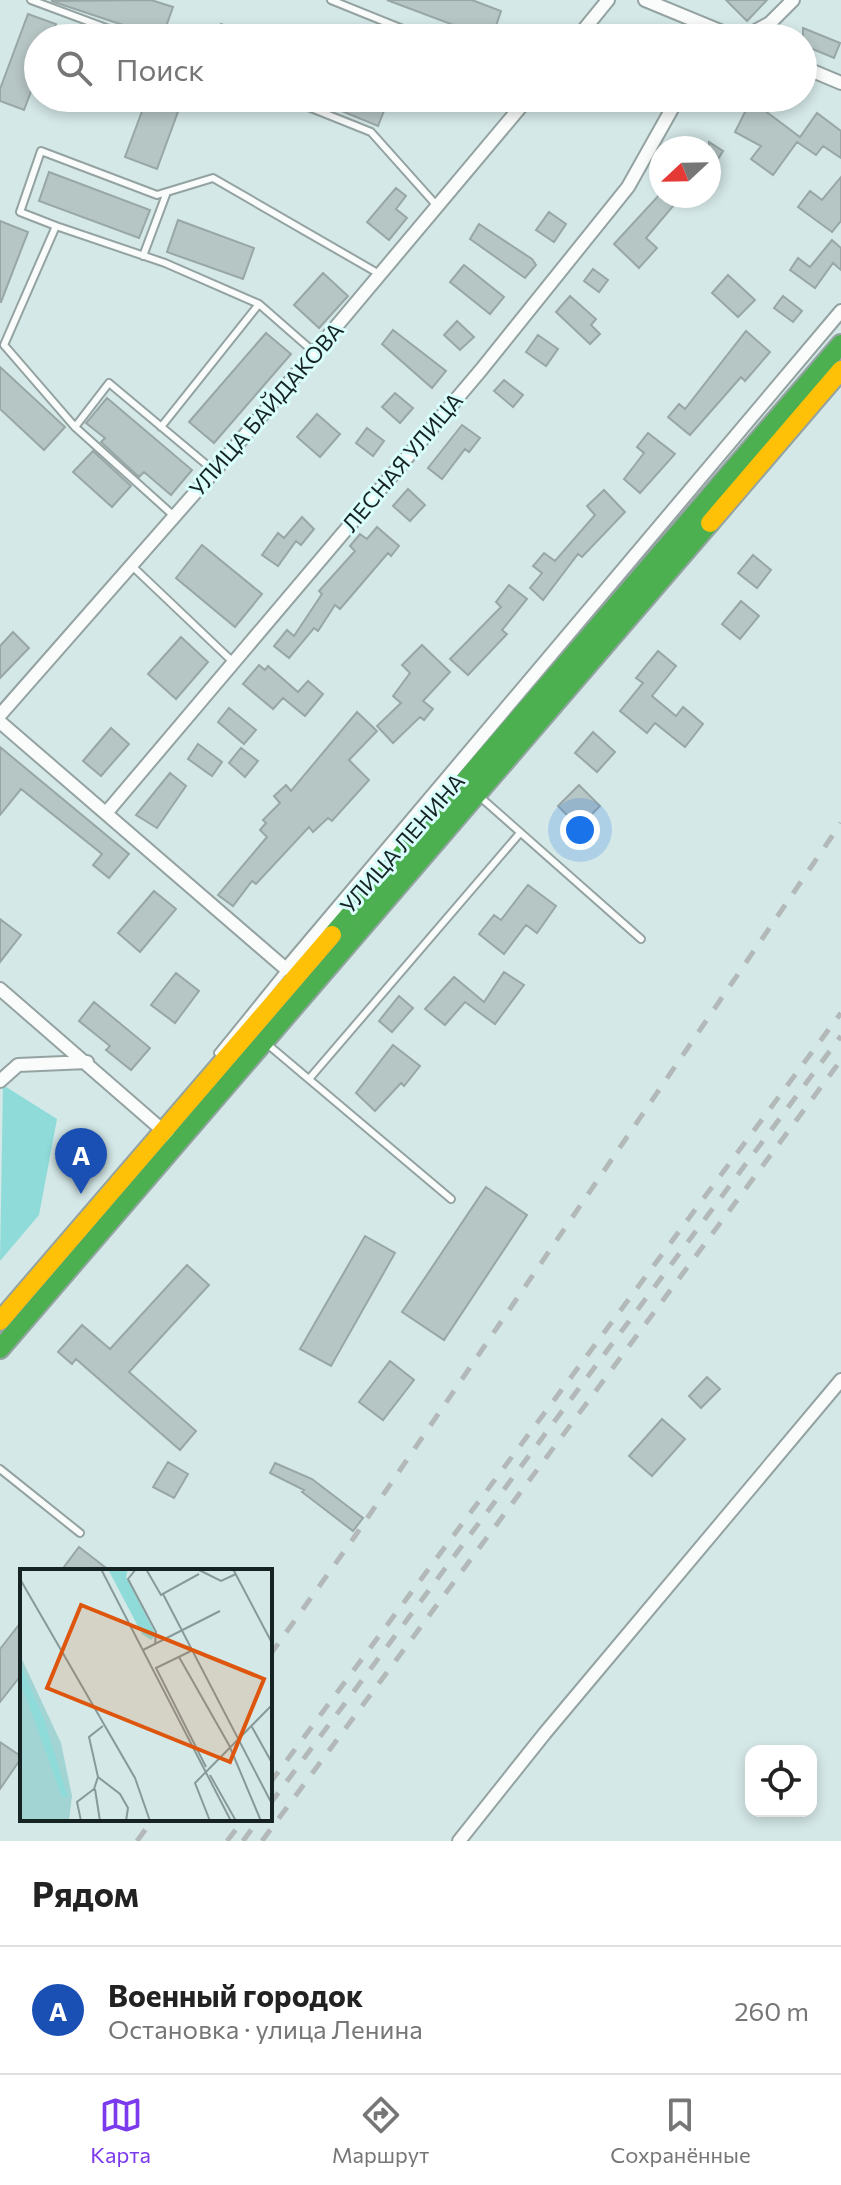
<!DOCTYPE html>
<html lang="ru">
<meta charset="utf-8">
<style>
body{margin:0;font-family:Commissioner,sans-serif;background:#f6f6f6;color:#222}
.controls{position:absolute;right:24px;bottom:24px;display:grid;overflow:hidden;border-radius:16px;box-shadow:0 4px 12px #0003}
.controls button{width:72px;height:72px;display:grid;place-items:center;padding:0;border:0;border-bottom:2px solid #e0e0e0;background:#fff;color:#222;font:40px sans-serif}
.compass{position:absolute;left:649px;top:136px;width:72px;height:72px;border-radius:50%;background:#fff;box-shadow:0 4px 12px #0003;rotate:248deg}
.you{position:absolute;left:580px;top:830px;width:28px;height:28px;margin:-20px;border:6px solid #fff;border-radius:50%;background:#1a73e8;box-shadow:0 0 0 12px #1a73e833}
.badge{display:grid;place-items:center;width:52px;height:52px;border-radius:50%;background:#7c3aed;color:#fff;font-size:26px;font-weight:700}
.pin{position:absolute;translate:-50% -66px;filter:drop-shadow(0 2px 4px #0008)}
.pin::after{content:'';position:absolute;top:42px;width:28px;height:24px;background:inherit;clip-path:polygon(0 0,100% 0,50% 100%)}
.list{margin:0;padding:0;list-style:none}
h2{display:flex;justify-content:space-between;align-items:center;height:104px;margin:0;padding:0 32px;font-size:34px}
h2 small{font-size:26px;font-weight:400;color:#767676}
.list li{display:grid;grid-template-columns:52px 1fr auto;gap:24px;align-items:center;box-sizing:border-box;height:128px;padding:0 32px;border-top:2px solid #e0e0e0}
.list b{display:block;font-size:30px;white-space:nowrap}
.list p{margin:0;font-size:26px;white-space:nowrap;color:#767676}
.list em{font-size:26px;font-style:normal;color:#767676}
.icon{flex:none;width:44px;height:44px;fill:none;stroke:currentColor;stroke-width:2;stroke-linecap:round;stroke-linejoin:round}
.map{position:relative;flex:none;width:841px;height:1841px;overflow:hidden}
.search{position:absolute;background:#fff;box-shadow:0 4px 12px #0003;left:24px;right:24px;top:24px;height:88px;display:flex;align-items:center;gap:20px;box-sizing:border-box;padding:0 28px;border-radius:44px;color:#767676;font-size:30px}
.sheet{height:232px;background:#fff}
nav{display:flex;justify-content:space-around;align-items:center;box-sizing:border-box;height:112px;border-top:2px solid #e0e0e0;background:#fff;font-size:22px;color:#767676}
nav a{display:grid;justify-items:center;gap:4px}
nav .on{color:#7c3aed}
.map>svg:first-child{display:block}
.forest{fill:#8fdbd9}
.building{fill:#b6c6c5;stroke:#98a7a6;stroke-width:2}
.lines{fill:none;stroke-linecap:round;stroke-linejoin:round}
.lane-casing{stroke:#94a3a2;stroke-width:10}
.street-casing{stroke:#94a3a2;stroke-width:16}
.fast-casing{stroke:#94a3a2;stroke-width:22}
.slow-casing{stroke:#94a3a2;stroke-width:22}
.lane{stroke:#f9fcfb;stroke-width:6}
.street{stroke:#f9fcfb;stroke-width:12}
.fast{stroke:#4caf50;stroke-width:18}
.slow{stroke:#ffc107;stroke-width:18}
.rail{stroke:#b3b8b8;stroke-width:5;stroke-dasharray:14 14;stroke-linecap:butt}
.labels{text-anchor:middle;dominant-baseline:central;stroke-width:6;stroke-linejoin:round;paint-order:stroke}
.street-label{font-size:22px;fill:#162323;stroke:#d9fefc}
.inset-road{fill:none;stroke:#899;stroke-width:2}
.view{fill:#de560d;fill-opacity:0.15;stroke:#de560d;stroke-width:4}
.inset-edge{fill:none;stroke:#162323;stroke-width:4}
</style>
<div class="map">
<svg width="841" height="1841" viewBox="0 0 841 1841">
<rect width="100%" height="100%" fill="#d4e8e7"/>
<!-- forest -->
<path class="forest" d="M3,1085L57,1119L39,1215L0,1261Z"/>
<!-- building -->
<path class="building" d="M151,0L173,7L162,38L51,1Z
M387,0H472L501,11L492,38H488Z
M726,0H767L747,21Z
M28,14L56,24L51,38H38V73L24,110L0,101V89Z
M221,24L253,37V38H215Z
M803,28L840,43L834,58L803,45Z
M147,98H183L157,169L125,157Z
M310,98H389L378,126Z
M752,98H771L764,110L800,137L817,113L841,131V158L823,146L816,155L797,142L773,175L751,159L761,146L735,132Z
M709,142L723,151L709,174Z
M49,172L150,210L139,238L39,201Z
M841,177V221L832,232L798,207L810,191L822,200Z
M396,188L406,196L396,209L407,218L389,240L367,222Z
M660,194L674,205L646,238L657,248L639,268L614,244Z
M549,212L566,224L554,242L536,230Z
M178,220L254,248L243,279L167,252Z
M0,221L28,232L1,302H0Z
M479,224L532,259L536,265L525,278L470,239Z
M832,240L841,248V270L833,263L815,288L790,270L798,258L810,267Z
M464,265L504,297L490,314L450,282Z
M593,269L608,280L599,292L584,281Z
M323,273L348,296L319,328L294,305Z
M728,275L755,300L738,317L712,293Z
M570,296L596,319L591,325L600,334L590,344L556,312Z
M783,296L802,311L793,322L774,308Z
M457,321L474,337L460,350L444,335Z
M393,330L446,371L432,388L382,344Z
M746,331L770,352L745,381L741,377L690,435L668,417L679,404L685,409Z
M266,333L291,354L214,443L189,422Z
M538,335L558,349L546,366L526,352Z
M0,367L65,427L44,450L0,409Z
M504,380L523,395L513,407L494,391Z
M395,393L413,408L400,423L382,407Z
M107,398L192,470L171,495L144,472L139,477L101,442L105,438L86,423Z
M317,414L340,434L320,457L297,437Z
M462,425L480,438L469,452L465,449L442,479L428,468Z
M367,428L384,441L373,456L356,443Z
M648,433L675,454L640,493L624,479L644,453L637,447Z
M93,451L131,486L112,507L73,472Z
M408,489L425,505L410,521L393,506Z
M604,490L625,512L582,557L578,554L543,600L530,588L542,573L533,566L544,553L555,561L595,515L587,506Z
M302,517L314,529L301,545L296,541L278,566L262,555L278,533L284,538Z
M377,527L399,546L391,556L388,553L340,609L335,605L318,631L314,628L289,658L274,646L287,630L294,636L322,594L319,591L355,551L350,546L360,534L367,539Z
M202,545L262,594L235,627L176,578Z
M753,555L771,570L757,588L738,573Z
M509,585L527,599L502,630L507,634L468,675L450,659L501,607L496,602Z
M741,601L759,616L740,639L722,624Z
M13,632L29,648L0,678V646Z
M181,637L208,662L176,699L148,674Z
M422,645L450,672L423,701L433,709L424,720L420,717L393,743L377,726L401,703L393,696L410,673L402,665Z
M658,651L676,666L652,696L676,716L683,707L703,724L685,747L655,723L647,733L620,711L643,683L636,678Z
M259,665L265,670L268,666L298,692L308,681L323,694L305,716L283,698L273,709L243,684Z
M229,708L256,730L244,744L218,722Z
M357,712L377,731L349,760L369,780L332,821L328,818L313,832L309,827L256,884L252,881L233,906L218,895L267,837L260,830L266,823L263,820L280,803L274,796L286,785L291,791Z
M111,728L129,744L101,776L83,761Z
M593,732L615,752L597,772L575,753Z
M198,744L222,762L212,776L188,759Z
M0,747L129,854L109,878L93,865L102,854L21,789L0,815Z
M241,748L258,761L245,777L229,763Z
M170,773L186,786L157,828L136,815Z
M579,785L600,806L579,827L558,806Z
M528,885L556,906L537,933L526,925L504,954L479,934L494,915L501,920Z
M154,891L176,909L140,952L118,933Z
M0,919L21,935L0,962Z
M504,972L524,985L495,1024L465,1002L445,1025L425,1009L454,977L484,1002Z
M176,973L199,991L175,1023L151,1005Z
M399,996L413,1008L392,1032L379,1021Z
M94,1002L150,1048L131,1070L106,1050L110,1046L79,1021Z
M393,1045L420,1066L404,1086L401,1083L375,1111L356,1093Z
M486,1187L527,1215L444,1340L402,1312Z
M365,1236L395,1253L331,1366L300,1349Z
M187,1265L209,1285L129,1372L196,1431L180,1450L76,1359L72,1364L58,1352L82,1325L110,1349Z
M390,1361L414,1380L383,1420L359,1402Z
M707,1377L720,1389L701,1408L689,1396Z
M662,1419L685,1439L652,1476L629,1456Z
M168,1462L188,1474L174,1498L153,1487Z
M275,1463L312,1479L363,1518L353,1531L302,1492L304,1490L270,1473Z
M79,1547L110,1571H61Z
M22,1621V1674L0,1702V1649Z
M0,1742L22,1757L0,1789Z"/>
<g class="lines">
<defs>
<path id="lane" d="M31,0L133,38
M331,0L425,38
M286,98L371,132L438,207
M56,226L20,212L41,151L157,195L213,178L381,275
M143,256L167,192
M75,427L4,345L56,226L165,263L259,304
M161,427L259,304L315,353
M174,516L75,427L109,383L213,470
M131,565L233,662
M479,796L641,939
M266,1043L451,1199
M218,1053L286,969
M309,1079L520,833
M0,1469L80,1533"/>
<path id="street" d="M645,0L737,38
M577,38L608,0
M742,38L770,23L793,0
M803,67L841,83
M0,715L230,453L528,98
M0,722L286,969L841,311
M107,812L481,370L628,187L678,98
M0,989L168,1135
M0,1081L18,1065L87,1062
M459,1841L545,1733L841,1380"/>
<path id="fast" d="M332,935L841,344
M0,1349L710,523"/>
<path id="slow" d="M710,523L841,370
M0,1321L332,935"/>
</defs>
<!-- lane casing -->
<use href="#lane" class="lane-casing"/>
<!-- street casing -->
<use href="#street" class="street-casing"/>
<!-- fast casing -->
<use href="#fast" class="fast-casing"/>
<!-- slow casing -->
<use href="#slow" class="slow-casing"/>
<!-- lane -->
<use href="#lane" class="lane"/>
<!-- street -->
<use href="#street" class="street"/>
<!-- fast -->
<use href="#fast" class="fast"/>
<!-- slow -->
<use href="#slow" class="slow"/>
<!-- rail -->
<path class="rail" d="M270,1655L353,1539L841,823
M270,1783L841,1013
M270,1804L841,1036
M137,1841L153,1819
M227,1841L244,1819
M243,1841L259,1819
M262,1841L841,1060"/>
</g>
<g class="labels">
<!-- street labels -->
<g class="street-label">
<text transform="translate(266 409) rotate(-49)">УЛИЦА БАЙДАКОВА</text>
<text transform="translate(402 462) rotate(-50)">ЛЕСНАЯ УЛИЦА</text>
<text transform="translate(402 843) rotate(-49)">УЛИЦА ЛЕНИНА</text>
</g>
</g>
<!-- overview -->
<g transform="translate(20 1569)">
<rect width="252" height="252" fill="#d4e8e7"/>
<path d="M0,86L41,174L52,227L49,252H0Z" fill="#a2d4d3"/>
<path d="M88,0H108L106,8L136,66L131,71L122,65ZM0,93L24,150L48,228H42L0,112Z" fill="#8fdbd9"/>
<path class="inset-road" d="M81,0L211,252M116,0L108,10L136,63L135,76M126,0L141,26L179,5M177,0L201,12L216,5M213,0L252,74M0,10L115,209L130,252M143,25L252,235M123,81L200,42M173,81L136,99L186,198M159,88L209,176L241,252M83,157L69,168L78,208L100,225L108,239L106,252M232,158L252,194M190,206L216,252M75,220L80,252M61,252L57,233L74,220L78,208M190,252L175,214L252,136"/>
<path class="view" d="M61,36L244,110L210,193L27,119Z"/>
<rect width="252" height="252" class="inset-edge"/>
</g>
</svg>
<div class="controls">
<button><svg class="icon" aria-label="locate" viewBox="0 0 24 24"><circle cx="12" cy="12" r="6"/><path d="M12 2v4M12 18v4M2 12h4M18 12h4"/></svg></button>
</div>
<svg class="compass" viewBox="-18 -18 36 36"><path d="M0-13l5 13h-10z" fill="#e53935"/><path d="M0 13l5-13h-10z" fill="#767676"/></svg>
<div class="you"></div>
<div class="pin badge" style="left:81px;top:1194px;background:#1a4fb4">A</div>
<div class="search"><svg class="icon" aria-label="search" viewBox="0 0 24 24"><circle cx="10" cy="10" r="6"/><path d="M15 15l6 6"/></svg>Поиск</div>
</div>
<section class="sheet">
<h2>Рядом<small></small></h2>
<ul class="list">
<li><span class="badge" style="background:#1a4fb4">A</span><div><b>Военный городок</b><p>Остановка · улица Ленина</p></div><em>260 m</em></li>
</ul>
</section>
<nav>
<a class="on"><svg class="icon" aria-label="map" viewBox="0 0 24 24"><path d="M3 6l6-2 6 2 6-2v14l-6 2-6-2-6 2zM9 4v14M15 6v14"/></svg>Карта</a>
<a><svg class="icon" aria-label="directions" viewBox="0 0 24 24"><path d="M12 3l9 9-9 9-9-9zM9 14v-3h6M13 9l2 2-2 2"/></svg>Маршрут</a>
<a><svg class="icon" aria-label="saved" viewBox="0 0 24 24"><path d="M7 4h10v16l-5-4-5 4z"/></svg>Сохранённые</a>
</nav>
